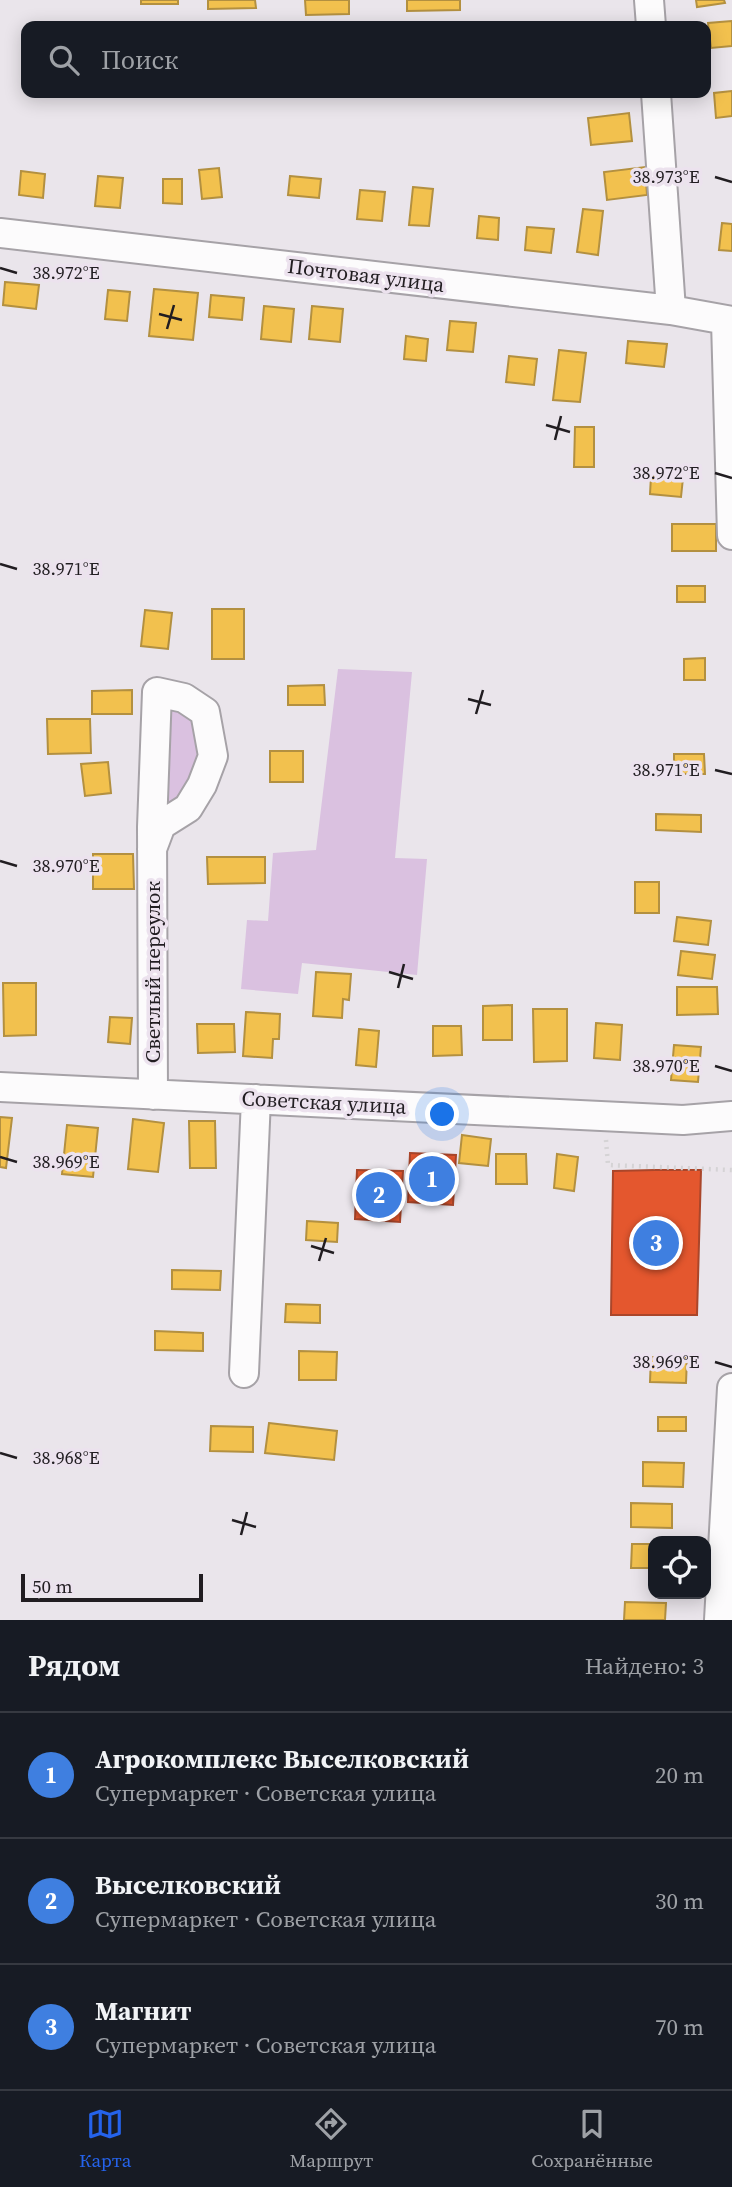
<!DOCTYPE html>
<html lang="ru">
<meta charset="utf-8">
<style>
body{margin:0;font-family:"Source Serif 4",serif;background:#242831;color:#f1f3f6}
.controls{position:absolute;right:21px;bottom:21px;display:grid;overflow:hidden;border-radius:14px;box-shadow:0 4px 18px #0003}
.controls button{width:63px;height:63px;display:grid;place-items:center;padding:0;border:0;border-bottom:2px solid #363941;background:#171b24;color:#f1f3f6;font:35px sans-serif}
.scale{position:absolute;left:21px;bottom:18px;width:182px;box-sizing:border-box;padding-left:7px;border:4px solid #211d21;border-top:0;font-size:19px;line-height:24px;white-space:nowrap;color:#211d21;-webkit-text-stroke:5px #ece2ee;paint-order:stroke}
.you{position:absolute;left:443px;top:1115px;width:24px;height:24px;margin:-18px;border:5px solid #fff;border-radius:50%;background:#1a73e8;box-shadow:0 0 0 10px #1a73e833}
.badge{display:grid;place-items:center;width:46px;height:46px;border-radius:50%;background:#2563eb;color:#fff;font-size:23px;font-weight:700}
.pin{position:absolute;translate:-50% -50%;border:4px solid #fff;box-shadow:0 2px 7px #0006}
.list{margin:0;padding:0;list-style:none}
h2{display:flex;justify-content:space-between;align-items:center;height:91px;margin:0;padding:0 28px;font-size:30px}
h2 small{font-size:23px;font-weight:400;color:#9ea1a6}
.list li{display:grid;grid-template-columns:46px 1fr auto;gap:21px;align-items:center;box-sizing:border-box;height:126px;padding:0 28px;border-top:2px solid #363941}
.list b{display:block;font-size:26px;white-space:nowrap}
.list p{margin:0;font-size:23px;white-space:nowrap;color:#9ea1a6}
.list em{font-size:23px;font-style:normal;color:#9ea1a6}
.icon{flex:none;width:38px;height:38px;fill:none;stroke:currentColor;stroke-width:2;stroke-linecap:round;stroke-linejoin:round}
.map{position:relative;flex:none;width:732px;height:1620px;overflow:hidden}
.search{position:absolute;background:#171b24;box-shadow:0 4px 18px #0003;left:21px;right:21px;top:21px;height:77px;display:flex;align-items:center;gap:18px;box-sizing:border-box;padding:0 24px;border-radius:14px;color:#9ea1a6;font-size:26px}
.sheet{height:469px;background:#171b24}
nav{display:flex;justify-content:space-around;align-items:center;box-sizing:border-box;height:98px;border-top:2px solid #363941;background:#171b24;font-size:19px;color:#9ea1a6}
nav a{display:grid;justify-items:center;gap:4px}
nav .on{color:#2563eb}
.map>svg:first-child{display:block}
.green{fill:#dac1e0}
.homes{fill:#f2c14e;stroke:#b39040;stroke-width:2}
.shops{fill:#e4572e;stroke:#aa462a;stroke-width:2}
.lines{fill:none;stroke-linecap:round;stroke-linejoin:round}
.minor-casing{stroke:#a6a2a7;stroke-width:32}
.path{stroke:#d5d3d5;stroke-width:4.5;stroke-dasharray:2 5;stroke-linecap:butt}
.minor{stroke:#fcfbfc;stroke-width:28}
.ticks{fill:none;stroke:#211d21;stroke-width:2.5}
.labels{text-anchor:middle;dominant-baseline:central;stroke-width:7;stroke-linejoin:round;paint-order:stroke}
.street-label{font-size:21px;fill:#211d21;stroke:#ece2ee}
.ticks-label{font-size:18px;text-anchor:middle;fill:#211d21;stroke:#ece2ee;stroke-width:7;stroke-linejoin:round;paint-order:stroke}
</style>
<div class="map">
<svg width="732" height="1620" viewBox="0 0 732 1620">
<rect width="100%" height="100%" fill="#eae5eb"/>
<!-- green -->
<path class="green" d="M338,669L412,672L395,858L427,859L417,975L302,963L298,994L241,989L247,920L268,921L273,853L316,850Z
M160,706L195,714L204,734L189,800L162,812Z"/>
<!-- homes -->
<path class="homes" d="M141,0H178V4H141Z
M208,0H255L256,8L208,9Z
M305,0H349V14L306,15Z
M407,0H460V10L407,11Z
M696,0H724L725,3L697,7Z
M732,21V46L711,48L708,23Z
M732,91V116L716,118L714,93Z
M629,113L632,141L591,145L588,118Z
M645,167L647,195L607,200L604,172Z
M219,168L222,197L202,199L199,170Z
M21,171L45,174L43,198L19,195Z
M98,176L123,178L120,208L95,206Z
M290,176L321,179L319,198L288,195Z
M163,179H182V204L163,203Z
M413,187L433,189L429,226L409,225Z
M360,190L385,192L382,221L357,219Z
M583,209L603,211L598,255L577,252Z
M479,216L499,218L498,240L477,238Z
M722,223L732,224V251L719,250Z
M527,227L554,229L551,253L525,250Z
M5,282L39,285L36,309L3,305Z
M154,289L198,293L193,340L149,336Z
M108,290L130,292L127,321L105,319Z
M211,295L244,298L242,320L209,317Z
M264,306L294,309L291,342L261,339Z
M312,306L343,309L340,342L309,339Z
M450,321L476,323L473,352L447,350Z
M406,336L428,339L426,361L404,359Z
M628,341L667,344L664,367L626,363Z
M559,350L586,353L580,402L553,400Z
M509,356L537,359L534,385L506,382Z
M575,427H594V467H574Z
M651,476L683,478L681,497L650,494Z
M672,524H716V551H672Z
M677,586H705V602H677Z
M212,609H244V659H212Z
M145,610L172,613L168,649L141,646Z
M705,658V680H684V659Z
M324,685L325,705H288V686Z
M132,690V714H92V691Z
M47,719H90L91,753L48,754Z
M270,751H303V782H270Z
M674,754H704L705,774H674Z
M108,762L111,793L85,796L81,764Z
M656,814L701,815V832L656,830Z
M93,854H133L134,889H93Z
M207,857H265V883L208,884Z
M635,882H659V913H635Z
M677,917L711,921L708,945L674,941Z
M681,951L715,955L712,979L678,975Z
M316,972L351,974L349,1000L343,999L342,1018L313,1016Z
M3,983H36V1035L4,1036Z
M677,987H717L718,1014L677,1015Z
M512,1005V1040H483V1006Z
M533,1009H567V1061L534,1062Z
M246,1012L280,1014L279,1039H273L272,1058L243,1056Z
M110,1017L132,1018L130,1044L108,1042Z
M596,1023L622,1025L620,1060L594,1058Z
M197,1024H234L235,1052L198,1053Z
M433,1026H461L462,1055L433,1056Z
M359,1029L379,1031L376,1067L356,1065Z
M674,1045L701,1047L698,1082L671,1080Z
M0,1117L12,1118L6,1168L0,1167Z
M133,1119L164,1123L158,1172L128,1169Z
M189,1121H215L216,1168H190Z
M67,1125L98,1128L93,1177L62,1174Z
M462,1135L491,1139L488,1166L459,1163Z
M496,1154H526L527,1184H496Z
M557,1154L578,1157L574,1191L554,1188Z
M307,1221L338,1223L337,1242L306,1240Z
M172,1270L221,1271L220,1290L172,1289Z
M286,1304L320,1305V1323L285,1322Z
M155,1331L203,1333V1351L155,1350Z
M299,1351L337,1352L336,1380H299Z
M651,1357L687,1358L686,1383L650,1382Z
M658,1417H686V1431H658Z
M269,1423L337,1431L334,1460L265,1453Z
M211,1426L253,1427V1452L210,1451Z
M643,1462L684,1463L683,1487L643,1486Z
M631,1503L672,1504V1528L631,1527Z
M632,1544H653V1568H631Z
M625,1602L666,1603L665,1620H624Z"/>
<!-- shops -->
<path class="shops" d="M410,1153L456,1155L453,1205L408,1202Z
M357,1170L403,1171L400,1222L355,1219Z
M655,1170H701L697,1315H611L613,1171Z"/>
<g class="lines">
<defs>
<path id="minor" d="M649,0L651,26
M656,93L671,310
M0,233L671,310L732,321
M726,321L732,535
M152,849L161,825L188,808L202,785L213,756L205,712L184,698L157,692L152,827L153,1095
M0,1087L683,1120L732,1116
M244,1373L256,1099
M719,1620L732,1388"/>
</defs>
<!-- minor casing -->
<use href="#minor" class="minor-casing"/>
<!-- path -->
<path class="path" d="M606,1140L608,1165L732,1170"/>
<!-- minor -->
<use href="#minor" class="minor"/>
</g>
<!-- ticks -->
<path class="ticks" d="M715,177L732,182M0,268L17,273M159,314L182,320M167,329L174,305M546,425L570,432M555,440L561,416M715,473L732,478M0,564L17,569M468,699L491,705M476,714L483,690M715,770L732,774M0,861L17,866M389,972L413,979M398,988L404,964M715,1066L732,1071M0,1157L17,1162M311,1246L334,1253M319,1261L326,1238M715,1362L732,1367M0,1453L17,1458M232,1520L256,1527M241,1535L247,1512"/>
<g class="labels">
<!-- street labels -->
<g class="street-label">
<text transform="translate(366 275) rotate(7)">Почтовая улица</text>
<text transform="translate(152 972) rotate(-90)">Светлый переулок</text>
<text transform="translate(324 1102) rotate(3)">Советская улица</text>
</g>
</g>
<g class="ticks-label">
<text x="666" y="183">38.973°E</text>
<text x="66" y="279">38.972°E</text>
<text x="666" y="479">38.972°E</text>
<text x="66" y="575">38.971°E</text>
<text x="666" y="776">38.971°E</text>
<text x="66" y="872">38.970°E</text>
<text x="666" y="1072">38.970°E</text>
<text x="66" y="1168">38.969°E</text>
<text x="666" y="1368">38.969°E</text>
<text x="66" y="1464">38.968°E</text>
</g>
</svg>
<div class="controls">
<button><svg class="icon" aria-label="locate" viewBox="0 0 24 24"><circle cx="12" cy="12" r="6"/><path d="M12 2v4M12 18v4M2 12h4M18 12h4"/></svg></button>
</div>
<div class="scale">50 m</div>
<div class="you"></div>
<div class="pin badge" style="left:432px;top:1179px;background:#3f7fe0">1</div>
<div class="pin badge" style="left:379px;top:1195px;background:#3f7fe0">2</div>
<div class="pin badge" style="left:656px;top:1243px;background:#3f7fe0">3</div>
<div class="search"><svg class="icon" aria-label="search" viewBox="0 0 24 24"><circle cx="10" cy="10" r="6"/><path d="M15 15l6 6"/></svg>Поиск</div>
</div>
<section class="sheet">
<h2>Рядом<small>Найдено: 3</small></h2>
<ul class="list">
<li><span class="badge" style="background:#3f7fe0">1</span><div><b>Агрокомплекс Выселковский</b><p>Супермаркет · Советская улица</p></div><em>20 m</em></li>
<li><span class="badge" style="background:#3f7fe0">2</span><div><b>Выселковский</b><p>Супермаркет · Советская улица</p></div><em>30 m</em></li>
<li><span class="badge" style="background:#3f7fe0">3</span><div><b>Магнит</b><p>Супермаркет · Советская улица</p></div><em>70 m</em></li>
</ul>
</section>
<nav>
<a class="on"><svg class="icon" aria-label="map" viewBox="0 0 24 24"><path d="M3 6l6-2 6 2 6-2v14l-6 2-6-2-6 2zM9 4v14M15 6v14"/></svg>Карта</a>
<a><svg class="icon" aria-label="directions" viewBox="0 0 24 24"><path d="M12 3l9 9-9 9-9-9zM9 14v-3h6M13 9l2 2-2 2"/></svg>Маршрут</a>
<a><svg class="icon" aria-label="saved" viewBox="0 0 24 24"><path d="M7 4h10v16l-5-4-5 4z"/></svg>Сохранённые</a>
</nav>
